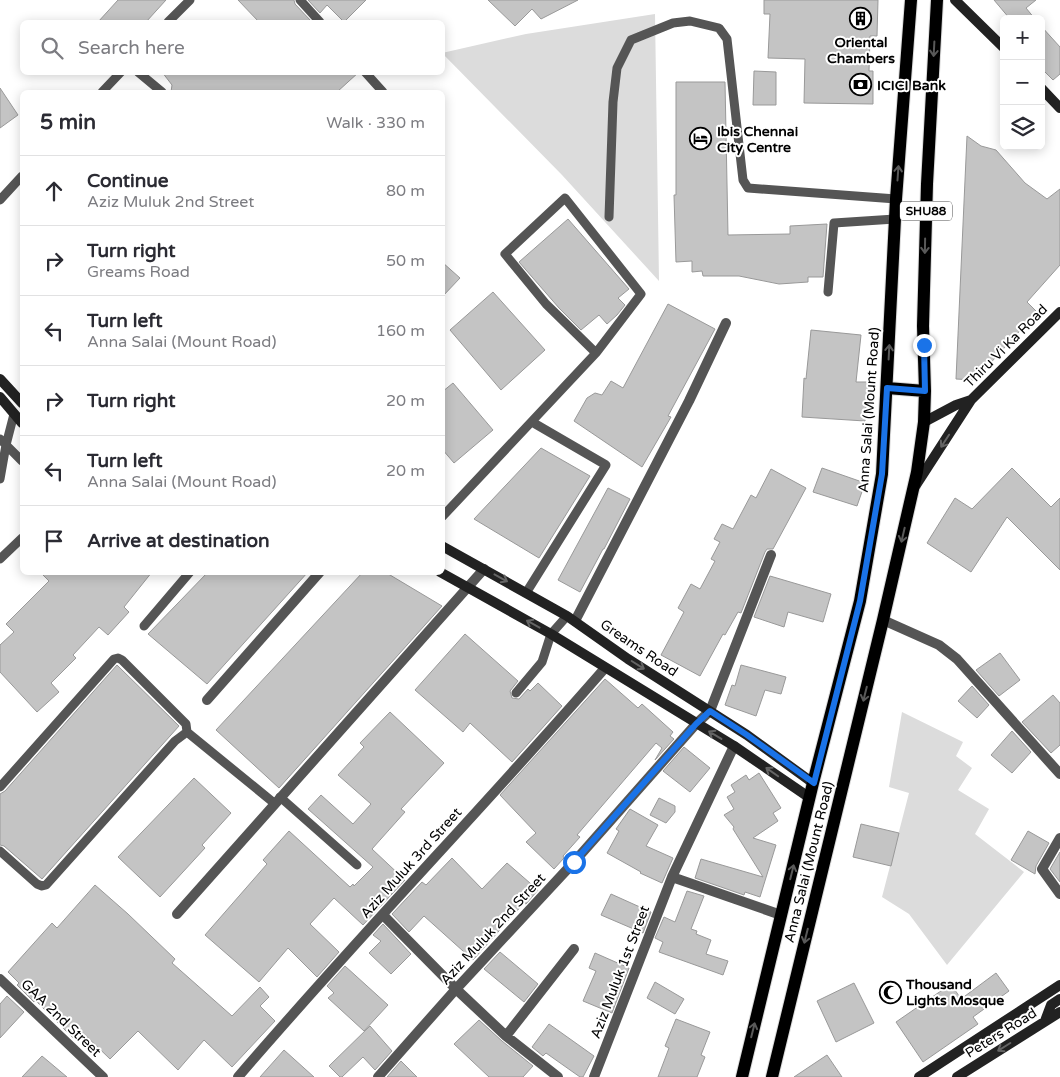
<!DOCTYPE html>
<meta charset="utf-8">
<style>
body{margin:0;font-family:"Varela Round",sans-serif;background:#f2f2f3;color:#2b2b33}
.controls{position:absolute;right:15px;top:15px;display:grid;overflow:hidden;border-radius:8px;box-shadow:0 2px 12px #0003}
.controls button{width:45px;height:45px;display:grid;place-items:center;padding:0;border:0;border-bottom:1px solid #e1e1e2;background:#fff;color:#2b2b33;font:25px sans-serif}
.stop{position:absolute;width:15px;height:15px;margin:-11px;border:4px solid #1a73e8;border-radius:50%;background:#fff}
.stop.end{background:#1a73e8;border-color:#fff;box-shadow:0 1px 5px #0008}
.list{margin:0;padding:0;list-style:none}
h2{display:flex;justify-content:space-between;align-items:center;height:65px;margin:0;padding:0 20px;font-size:21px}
h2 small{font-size:16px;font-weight:400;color:#7c7c81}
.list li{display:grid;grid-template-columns:32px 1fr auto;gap:15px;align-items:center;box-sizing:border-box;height:70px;padding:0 20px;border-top:1px solid #e1e1e2}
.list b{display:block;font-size:19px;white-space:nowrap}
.list p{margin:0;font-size:16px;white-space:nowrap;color:#7c7c81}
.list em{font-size:16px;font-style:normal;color:#7c7c81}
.icon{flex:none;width:28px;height:28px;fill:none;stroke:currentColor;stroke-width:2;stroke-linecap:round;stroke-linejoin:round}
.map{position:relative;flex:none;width:1060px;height:1077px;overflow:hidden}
.search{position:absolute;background:#fff;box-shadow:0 2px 12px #0003;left:20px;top:20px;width:425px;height:55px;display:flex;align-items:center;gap:12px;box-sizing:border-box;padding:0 18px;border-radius:8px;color:#7c7c81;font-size:19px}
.panel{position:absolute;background:#fff;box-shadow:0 2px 12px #0003;left:20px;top:90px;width:425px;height:485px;border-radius:8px}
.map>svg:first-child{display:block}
.green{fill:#dcdcdc}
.building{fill:#c4c4c4;stroke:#999}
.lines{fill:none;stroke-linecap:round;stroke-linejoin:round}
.primary-casing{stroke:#dbdbdb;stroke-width:14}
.lane{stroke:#555;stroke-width:9}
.street{stroke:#555;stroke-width:10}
.secondary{stroke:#222;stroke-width:10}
.primary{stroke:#000;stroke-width:12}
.oneway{stroke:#595959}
.oneway2{stroke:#646464}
.route{stroke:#1a73e8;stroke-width:6}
.labels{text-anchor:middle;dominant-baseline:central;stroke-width:4;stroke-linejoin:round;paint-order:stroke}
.shield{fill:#fff;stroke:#4c4c4c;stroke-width:1}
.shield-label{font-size:12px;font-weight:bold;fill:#000}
.poi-label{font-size:14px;font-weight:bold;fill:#000;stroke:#fff;text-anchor:start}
.street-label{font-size:14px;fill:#000;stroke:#fff}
</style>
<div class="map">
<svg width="1060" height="1077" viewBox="0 0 1060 1077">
<rect width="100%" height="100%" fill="#fff"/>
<!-- green -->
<path class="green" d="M655,14L659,281L562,175L442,53L526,34Z
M902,712L963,742L956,756L972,768L958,790L989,809L975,834L1024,872L947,965L909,914L882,897L909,793L889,787Z"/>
<!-- building -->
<path class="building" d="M118,0H166L146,22H98Z
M238,0H294L295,4L311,21L259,22Z
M308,0H366L344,22L327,5L320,13Z
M488,0H578L541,19L532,9L515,26Z
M764,0H878L877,36H870L869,71H873V104L804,103L805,59L768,58L770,14H764Z
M994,0H1036L1026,8L1035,19H1010Z
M1041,26L1060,47V74L1053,80L1041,68Z
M754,71L776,72V105H753Z
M162,72H359L337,92H171L172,85Z
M676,82H725L728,235L790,234V226L827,224L823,277H808V282L779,284L739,276H703L702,271L692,272V261L676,262L674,195H676Z
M0,88L18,115L0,128Z
M967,136L981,146L996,150L1025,183L1047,199L1060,189V265L1027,302L1037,312L975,380L956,379Z
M568,219L629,289L618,298L625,305L617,315L607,324L599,315L581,330L559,308L519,262Z
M442,262L460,278L442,297Z
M493,292L545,350L501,390L450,330Z
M668,304L715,329L668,416L671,417L642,467L574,421L587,398L595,393L602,395L611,381L623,388Z
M811,330L861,335L856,382H868L865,421L802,417L804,378L806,379Z
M453,383L493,430L454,463L442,449V392Z
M541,448L590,476L539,558L474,519Z
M822,468L865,483L857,506L813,492Z
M1012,468L1051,507L1060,498V570L1007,517L971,572L927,543L955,498L972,509Z
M771,469L806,488L773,549H767L765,552L741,613L738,612L725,635L723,634L700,676L661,655L684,612L678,608L691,584L700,589L715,561L711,559L720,542L714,539L722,524L733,529L751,495L756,498Z
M608,488L630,499L604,549H603L580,592L558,580Z
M40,572H152L124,607L129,612L108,635L99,627L73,655L76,658L51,683L59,692L37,712L0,672V645L14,632L6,624L49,581Z
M208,572H308L207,684L148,634Z
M363,572H385L442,606L279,788L216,730Z
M770,576L831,594L823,622L788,612L784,627L754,617Z
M465,634L518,681L510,691L512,698L519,699L528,689L530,691L538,683L562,706L512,762L470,723L463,732L415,690Z
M1000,653L1020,680L999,696L976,670Z
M117,665L179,726L42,879L4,846L0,845V794L5,791Z
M741,665L786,677L781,694L765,690L756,716L725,705L732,685L735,686Z
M605,679L638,708L642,704L673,732L670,736L674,739L655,760L662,748L656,743L577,835L580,837L563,856L564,858L554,869L526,842L536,833L500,795Z
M972,686L989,705L977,718L958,701Z
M1053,695L1060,703V745L1051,753L1022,722Z
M390,712L444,763L401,809L405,812L372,849L405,880L363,925L334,898L310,924L339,952L317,977L288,948L259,982L205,935L267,864L263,860L289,831L350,887L353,884L354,886L373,867L308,809L321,795L353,824L371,804L338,775L364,747L360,743Z
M1012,731L1031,752L1012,773L991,755Z
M684,747L710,768L690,792L663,771Z
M759,773L781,808L773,813L778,821L753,838L776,845L760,897L745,892L744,895L695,878L701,859L763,877L733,829L734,827L724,815L734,809L727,797L735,792L731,785L746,775L749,780Z
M194,778L231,813L202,845L205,848L160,897L118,857Z
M659,798L675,806V812L666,823L650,815Z
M630,809L658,825L646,846L673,858L662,883L640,873L641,872L607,853L619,831L616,829Z
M861,824L899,833L891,866L853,857Z
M1028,831L1049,843L1036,866L1035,874L1011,860Z
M1060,852V882L1050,869Z
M452,858L482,889L507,863L538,890L526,904L524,903L473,960L424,916L409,932L392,914L422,882L426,885Z
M95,885L128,914L175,959L172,963L232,1016L260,987L269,997L260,1006L275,1021L232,1067L204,1040L178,1070L138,1031L110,1059L80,1030L73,1038L35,1000L34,1002L17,985L19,983L8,972L52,923L57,928Z
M687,891L704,896L691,929L697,931L696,934L711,940L706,954L728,961L723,975L659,952L663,942L655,938L664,917L675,922Z
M611,894L651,912L643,933L601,915Z
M383,924L411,954L391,974L369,953L381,941L373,935Z
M500,952L538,984L524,1002L484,969Z
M595,953L629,968L612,1013L583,1001L596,971L589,968Z
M345,966L388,1005L364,1031L328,998L334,993L327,986Z
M996,973L1009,991L973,1017L978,1024L923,1062L896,1022L951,984L961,999Z
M655,982L684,999L675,1014L647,998Z
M854,983L874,1023L836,1042L817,1001Z
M7,996L24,1012L0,1038V1004Z
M676,1019L710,1032L701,1055L705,1057L697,1077H658L669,1048L665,1046Z
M479,1020L502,1041L533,1066L523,1077H489L454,1044Z
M549,1024L594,1056L583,1077H580L546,1053L543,1056L532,1047Z
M370,1026L392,1051L375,1070L363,1057L342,1077H340L329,1066Z
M284,1050L314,1077H260Z
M827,1055L842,1077H794Z
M42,1056L67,1077H22Z
M401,1061L417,1077H387Z"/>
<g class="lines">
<defs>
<path id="primary" d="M887,388L925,391
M742,1077L813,783L860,601L882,474L896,199L911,0
M772,1077L883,620L917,472L924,422L925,391L923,326L927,184L937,0"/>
</defs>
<!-- primary casing -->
<use href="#primary" class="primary-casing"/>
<!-- lane -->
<path class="lane" d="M300,0L320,22
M168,22L190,0
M138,72L162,92
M365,72L383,92
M102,92L121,72
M565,198L641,294L596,353L546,304L505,254Z
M0,200L22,176
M609,217L613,102L617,68L631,40L673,23L690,21L719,28L727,39L743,180L748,188L896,199
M828,292L834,223L895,219
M0,439L22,461
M0,479L6,445L14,414
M442,517L596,353
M0,559L22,538
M526,593L606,465L532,422
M144,626L190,572
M516,693L542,662L551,634L567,616
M187,732L274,803
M0,787L114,659L118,658L122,660L186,724L187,732
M280,797L357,865
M0,851L37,884L42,886L46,885L175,741L187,732"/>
<!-- street -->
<path class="street" d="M883,620L939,645L957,659L1060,774
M575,621L689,401L726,323
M207,700L320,572
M1060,838L1042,869L1060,894
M672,877L781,915
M177,914L484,569
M383,915L456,989L506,1036L558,1077
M0,979L103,1077
M506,1036L574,949
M238,1077C357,938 485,806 605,668
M378,1077L456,989L574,862L696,724L710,711L771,555
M594,1077L672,877L734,746"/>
<!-- secondary -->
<path class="secondary" d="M955,0L1004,48
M1041,88L1060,108
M0,379L22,403
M0,397L22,423
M924,422L956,405L971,400
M916,485L971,400L1060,312
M442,546L567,616L628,659L747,735L813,783
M440,572L551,634L734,746L810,798
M1045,1021L1051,1005L1060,999
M919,1077L1060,985
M957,1077L1060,1012"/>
<!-- primary -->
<use href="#primary" class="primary"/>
</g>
<!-- one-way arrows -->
<defs><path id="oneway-shaft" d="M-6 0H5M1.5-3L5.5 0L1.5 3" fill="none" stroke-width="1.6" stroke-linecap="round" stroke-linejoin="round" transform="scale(1.25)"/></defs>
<g class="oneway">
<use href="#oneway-shaft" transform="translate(934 49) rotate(93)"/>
<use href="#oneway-shaft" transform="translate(898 173) rotate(-86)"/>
<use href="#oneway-shaft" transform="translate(925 246) rotate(91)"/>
<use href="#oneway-shaft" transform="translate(889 352) rotate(-87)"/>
<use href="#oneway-shaft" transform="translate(903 535) rotate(103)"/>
<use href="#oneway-shaft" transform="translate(865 694) rotate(104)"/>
<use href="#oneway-shaft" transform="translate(792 872) rotate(-76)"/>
<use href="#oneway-shaft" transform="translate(806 936) rotate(104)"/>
<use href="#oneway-shaft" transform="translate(753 1030) rotate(-76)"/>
</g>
<g class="oneway2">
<use href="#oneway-shaft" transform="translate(945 441) rotate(123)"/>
<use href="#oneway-shaft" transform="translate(501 578) rotate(29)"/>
<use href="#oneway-shaft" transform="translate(533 624) rotate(-151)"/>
<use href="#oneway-shaft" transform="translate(638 665) rotate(32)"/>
<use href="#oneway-shaft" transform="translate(715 735) rotate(-149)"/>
<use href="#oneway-shaft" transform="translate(772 772) rotate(-145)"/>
<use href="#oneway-shaft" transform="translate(1004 1047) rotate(148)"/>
</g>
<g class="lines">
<!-- route -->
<path class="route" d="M574,862L696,724L710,711L747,735L814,783L860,601L882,474L887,388L925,391L924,345"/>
</g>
<!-- icons -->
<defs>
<symbol id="building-ring" viewBox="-11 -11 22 22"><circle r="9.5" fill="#fff" stroke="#000" stroke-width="1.5"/><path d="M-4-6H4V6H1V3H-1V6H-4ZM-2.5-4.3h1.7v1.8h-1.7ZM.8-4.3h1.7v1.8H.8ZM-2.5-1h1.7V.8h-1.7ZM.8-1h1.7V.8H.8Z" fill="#000"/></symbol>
<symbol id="bank-ring" viewBox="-11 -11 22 22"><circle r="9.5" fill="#fff" stroke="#000" stroke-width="1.5"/><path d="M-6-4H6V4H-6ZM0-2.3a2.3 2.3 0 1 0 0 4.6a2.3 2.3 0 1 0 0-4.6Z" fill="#000"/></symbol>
<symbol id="hotel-ring" viewBox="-11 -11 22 22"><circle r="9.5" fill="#fff" stroke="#000" stroke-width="1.5"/><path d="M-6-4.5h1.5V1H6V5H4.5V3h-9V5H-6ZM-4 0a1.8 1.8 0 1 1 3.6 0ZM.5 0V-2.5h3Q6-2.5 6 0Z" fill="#000"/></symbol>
<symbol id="mosque-ring" viewBox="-11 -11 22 22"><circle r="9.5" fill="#fff" stroke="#000" stroke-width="1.5"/><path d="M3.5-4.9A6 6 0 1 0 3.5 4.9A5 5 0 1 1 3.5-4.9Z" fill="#000"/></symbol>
</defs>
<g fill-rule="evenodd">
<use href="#building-ring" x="848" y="6" width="25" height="25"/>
<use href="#bank-ring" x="848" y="72" width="25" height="25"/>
<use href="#hotel-ring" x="688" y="126" width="25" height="25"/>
<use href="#mosque-ring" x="878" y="980" width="25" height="25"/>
</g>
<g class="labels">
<!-- shield labels -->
<rect class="shield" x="900" y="201.5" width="52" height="19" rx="4"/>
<g class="shield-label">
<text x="926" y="211">SHU88</text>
</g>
<!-- poi labels -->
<g class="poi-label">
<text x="861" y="42" text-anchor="middle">Oriental<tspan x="861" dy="16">Chambers</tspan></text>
<text x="877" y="85">ICICI Bank</text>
<text x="717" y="131">Ibis Chennai<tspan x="717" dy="16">City Centre</tspan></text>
<text x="906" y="984">Thousand<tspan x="906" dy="16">Lights Mosque</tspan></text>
</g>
<!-- street labels -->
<g class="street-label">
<text transform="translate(1006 346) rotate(-45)">Thiru Vi Ka Road</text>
<text transform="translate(869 410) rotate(-86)">Anna Salai (Mount Road)</text>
<text transform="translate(639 648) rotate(34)">Greams Road</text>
<text transform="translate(809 862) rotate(-76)">Anna Salai (Mount Road)</text>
<text transform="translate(411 863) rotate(-48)">Aziz Muluk 3rd Street</text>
<text transform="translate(493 929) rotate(-47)">Aziz Muluk 2nd Street</text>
<text transform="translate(620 972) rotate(-69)">Aziz Muluk 1st Street</text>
<text transform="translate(61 1018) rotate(44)">GAA 2nd Street</text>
<text transform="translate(1001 1033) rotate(-32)">Peters Road</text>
</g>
</g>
</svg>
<div class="controls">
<button>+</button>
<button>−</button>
<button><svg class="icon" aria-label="layers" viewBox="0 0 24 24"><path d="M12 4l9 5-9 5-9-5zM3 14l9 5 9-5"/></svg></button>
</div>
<div class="stop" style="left:574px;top:862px"></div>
<div class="stop end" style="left:924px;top:345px"></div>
<div class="search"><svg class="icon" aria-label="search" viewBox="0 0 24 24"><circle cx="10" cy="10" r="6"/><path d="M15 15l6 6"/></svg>Search here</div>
<section class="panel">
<h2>5 min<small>Walk · 330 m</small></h2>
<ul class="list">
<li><svg class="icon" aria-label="ahead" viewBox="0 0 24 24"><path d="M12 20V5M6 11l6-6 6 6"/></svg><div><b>Continue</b><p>Aziz Muluk 2nd Street</p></div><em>80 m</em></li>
<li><svg class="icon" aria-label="right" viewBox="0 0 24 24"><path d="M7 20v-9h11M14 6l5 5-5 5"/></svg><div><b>Turn right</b><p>Greams Road</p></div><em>50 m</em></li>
<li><svg class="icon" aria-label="left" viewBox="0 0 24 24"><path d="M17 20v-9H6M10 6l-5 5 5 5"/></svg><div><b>Turn left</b><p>Anna Salai (Mount Road)</p></div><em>160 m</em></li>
<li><svg class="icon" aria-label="right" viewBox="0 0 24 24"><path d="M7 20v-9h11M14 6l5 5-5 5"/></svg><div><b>Turn right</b></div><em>20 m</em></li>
<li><svg class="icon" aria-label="left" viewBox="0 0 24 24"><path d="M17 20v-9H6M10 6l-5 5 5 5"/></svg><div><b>Turn left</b><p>Anna Salai (Mount Road)</p></div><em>20 m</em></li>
<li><svg class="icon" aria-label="arrive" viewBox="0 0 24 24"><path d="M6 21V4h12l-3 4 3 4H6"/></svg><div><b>Arrive at destination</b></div></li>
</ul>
</section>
</div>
